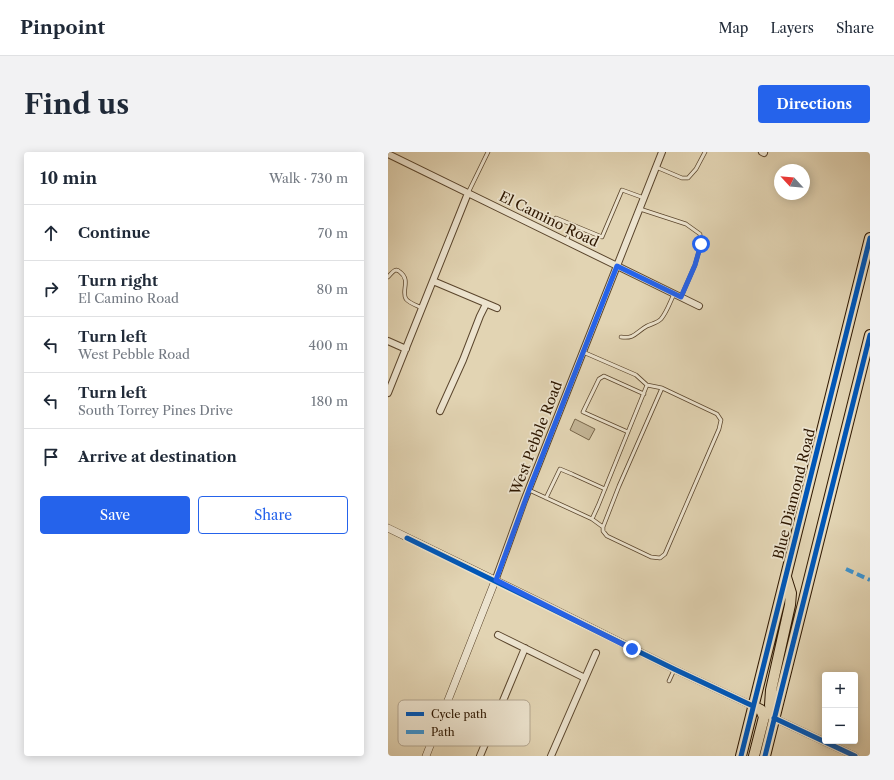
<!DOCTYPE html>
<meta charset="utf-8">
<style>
body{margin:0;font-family:"Libre Caslon Text",serif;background:#f2f2f3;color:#1f2937}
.controls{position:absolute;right:12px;bottom:12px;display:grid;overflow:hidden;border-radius:4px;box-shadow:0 2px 10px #0003}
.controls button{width:36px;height:36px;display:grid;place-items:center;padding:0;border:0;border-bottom:1px solid #e0e1e3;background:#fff;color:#1f2937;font:20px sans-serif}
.compass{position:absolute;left:386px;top:12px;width:36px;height:36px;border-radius:50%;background:#fff;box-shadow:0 2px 10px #0003;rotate:296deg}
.stop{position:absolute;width:12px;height:12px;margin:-9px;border:3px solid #2563eb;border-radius:50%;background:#fff}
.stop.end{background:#2563eb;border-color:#fff;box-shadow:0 1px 4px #0008}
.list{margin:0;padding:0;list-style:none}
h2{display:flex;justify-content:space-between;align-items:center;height:52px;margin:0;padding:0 16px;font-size:17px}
h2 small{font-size:13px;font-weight:400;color:#747a83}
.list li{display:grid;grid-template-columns:26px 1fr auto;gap:12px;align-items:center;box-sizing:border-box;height:56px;padding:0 16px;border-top:1px solid #e0e1e3}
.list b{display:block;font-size:15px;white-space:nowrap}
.list p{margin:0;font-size:13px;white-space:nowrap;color:#747a83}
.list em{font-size:13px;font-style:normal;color:#747a83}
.actions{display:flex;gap:8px;padding:12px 16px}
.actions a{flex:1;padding:9px 0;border:1px solid #2563eb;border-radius:4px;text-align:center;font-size:14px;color:#2563eb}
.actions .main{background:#2563eb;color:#fff}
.icon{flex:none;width:22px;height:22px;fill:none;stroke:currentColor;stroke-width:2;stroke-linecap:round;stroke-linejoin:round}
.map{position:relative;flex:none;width:482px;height:604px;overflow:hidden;border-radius:4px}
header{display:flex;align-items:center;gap:24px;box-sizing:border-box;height:56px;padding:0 20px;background:#fff;border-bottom:1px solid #e0e1e3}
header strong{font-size:19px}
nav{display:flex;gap:22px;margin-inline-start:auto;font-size:14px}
.intro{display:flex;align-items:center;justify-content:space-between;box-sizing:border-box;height:96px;padding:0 24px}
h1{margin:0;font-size:28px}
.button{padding:10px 18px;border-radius:4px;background:#2563eb;color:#fff;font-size:14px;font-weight:700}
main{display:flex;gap:24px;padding:0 24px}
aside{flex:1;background:#fff;border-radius:4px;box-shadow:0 2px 10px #0003}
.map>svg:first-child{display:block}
.pitch{fill:#c3b495;stroke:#78664a}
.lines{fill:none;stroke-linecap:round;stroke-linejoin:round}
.service-casing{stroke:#5b462d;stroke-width:4.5}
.minor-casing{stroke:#5b462d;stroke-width:8}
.tertiary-casing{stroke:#5b462d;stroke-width:8}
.trunk-casing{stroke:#2e1700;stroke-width:12}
.service{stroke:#ece3ce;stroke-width:3}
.minor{stroke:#ece3ce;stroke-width:6}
.tertiary{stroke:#ece3ce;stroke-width:7}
.trunk{stroke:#e2d4b3;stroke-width:10}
.quiet{stroke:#3c93d0;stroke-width:4;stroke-dasharray:8 4;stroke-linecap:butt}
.cycleway-casing{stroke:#ece3ce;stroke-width:8}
.cycleway{stroke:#0057b8;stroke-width:5}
.route{stroke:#2563eb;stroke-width:5}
.labels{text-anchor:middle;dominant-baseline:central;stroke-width:3.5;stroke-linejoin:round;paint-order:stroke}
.street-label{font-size:14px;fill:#2e1700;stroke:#ece3ce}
.key{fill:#ece3ce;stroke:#b3a690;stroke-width:1}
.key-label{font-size:11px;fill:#2e1700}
</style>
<header>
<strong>Pinpoint</strong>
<nav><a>Map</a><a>Layers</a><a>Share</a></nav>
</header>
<div class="intro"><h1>Find us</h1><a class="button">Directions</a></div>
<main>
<aside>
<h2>10 min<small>Walk · 730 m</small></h2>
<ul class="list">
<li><svg class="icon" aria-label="ahead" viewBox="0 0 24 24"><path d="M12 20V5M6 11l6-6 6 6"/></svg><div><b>Continue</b></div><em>70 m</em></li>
<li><svg class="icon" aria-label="right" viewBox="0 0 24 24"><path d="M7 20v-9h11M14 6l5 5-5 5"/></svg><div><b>Turn right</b><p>El Camino Road</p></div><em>80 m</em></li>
<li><svg class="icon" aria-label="left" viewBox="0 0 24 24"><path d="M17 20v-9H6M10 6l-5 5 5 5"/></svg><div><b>Turn left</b><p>West Pebble Road</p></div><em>400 m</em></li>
<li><svg class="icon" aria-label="left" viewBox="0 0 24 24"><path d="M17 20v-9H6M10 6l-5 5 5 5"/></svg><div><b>Turn left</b><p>South Torrey Pines Drive</p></div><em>180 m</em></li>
<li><svg class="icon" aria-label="arrive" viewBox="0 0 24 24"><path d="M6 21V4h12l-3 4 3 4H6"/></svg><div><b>Arrive at destination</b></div></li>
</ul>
<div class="actions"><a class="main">Save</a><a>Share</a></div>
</aside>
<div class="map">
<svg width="482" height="604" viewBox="0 0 482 604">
<rect width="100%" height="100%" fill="#e2d4b3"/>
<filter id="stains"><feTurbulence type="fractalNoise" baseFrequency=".005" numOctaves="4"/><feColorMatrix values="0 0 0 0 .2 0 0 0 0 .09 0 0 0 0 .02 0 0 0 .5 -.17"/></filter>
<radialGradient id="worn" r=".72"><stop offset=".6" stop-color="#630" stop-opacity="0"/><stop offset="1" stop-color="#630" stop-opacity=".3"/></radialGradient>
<!-- pitch -->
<path class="pitch" d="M187,267L207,277L201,288L182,278Z"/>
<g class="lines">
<defs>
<path id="service" d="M268,15L294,26H300L308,17L317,0
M80,41L100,0
M252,57L298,72L312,82L313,92L307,113L293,145
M168,66L214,85L234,38L256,46
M178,89L185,73
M0,125C4,121 7,115 12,120C23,128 13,139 18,147C21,151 30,154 34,156
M233,185C247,187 248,180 259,174C263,172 269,171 273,167C279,160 282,150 286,142
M240,280L195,260L211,227L216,224L256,242
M141,338L204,367L210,354L259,233L248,223L195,200
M158,346L172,317L184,322L217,337
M204,367L215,375V379L219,384L263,405L272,406L277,402L331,277L333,268L329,262L274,236L259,233
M215,375L231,334L274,236
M281,529L286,518"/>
<path id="minor" d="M374,0L376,1
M0,2L311,154
M45,129L109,156
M0,189L18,197
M0,241L80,41
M52,259L75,208L92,164L98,152
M107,429L136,349L274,0
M110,483L197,526
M386,566L467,604
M92,604L137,496
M163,604L208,501"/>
<path id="tertiary" d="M0,376L152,450L286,517L365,554
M38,604L107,429"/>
<path id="trunk" d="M365,554L373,558L376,565L366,604
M386,566L383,559L382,553L383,538L402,453L403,441L398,425
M353,604L482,86
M377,604L482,183"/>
</defs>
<!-- service casing -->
<use href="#service" class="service-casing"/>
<!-- minor casing -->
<use href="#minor" class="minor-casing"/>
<!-- tertiary casing -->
<use href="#tertiary" class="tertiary-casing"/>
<!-- trunk casing -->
<use href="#trunk" class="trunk-casing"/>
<!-- service -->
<use href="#service" class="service"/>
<!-- minor -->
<use href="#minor" class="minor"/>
<!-- tertiary -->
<use href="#tertiary" class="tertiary"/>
<!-- trunk -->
<use href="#trunk" class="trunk"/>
<!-- quiet -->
<path class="quiet" d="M458,417L482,428"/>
<defs>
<path id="cycleway" d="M19,386L286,517L365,554
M386,566L467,604
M353,604L482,86
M377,604L482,183"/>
</defs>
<!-- cycleway casing -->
<use href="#cycleway" class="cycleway-casing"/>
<!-- cycleway -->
<use href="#cycleway" class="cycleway"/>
</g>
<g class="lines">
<!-- route -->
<path class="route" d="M244,497L108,428L141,338L229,114L293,145L307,113L313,92"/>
</g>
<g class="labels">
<!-- street labels -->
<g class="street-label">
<text transform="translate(161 67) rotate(26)">El Camino Road</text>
<text transform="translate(148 286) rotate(-69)">West Pebble Road</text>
<text transform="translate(406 342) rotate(-76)">Blue Diamond Road</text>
</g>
</g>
<!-- legend -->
<rect x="10" y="548" width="132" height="46" rx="6" class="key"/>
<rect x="18" y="560" width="18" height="4" fill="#0057b8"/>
<rect x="18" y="578" width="18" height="4" fill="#3c93d0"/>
<g class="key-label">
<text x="43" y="566">Cycle path</text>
<text x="43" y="584">Path</text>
</g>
<rect width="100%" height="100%" filter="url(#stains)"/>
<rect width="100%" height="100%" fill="url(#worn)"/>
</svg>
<div class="controls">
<button>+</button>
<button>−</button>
</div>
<svg class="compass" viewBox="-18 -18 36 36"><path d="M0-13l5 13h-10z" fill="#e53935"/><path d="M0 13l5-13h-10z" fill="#747a83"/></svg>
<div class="stop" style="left:313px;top:92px"></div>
<div class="stop end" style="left:244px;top:497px"></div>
</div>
</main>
